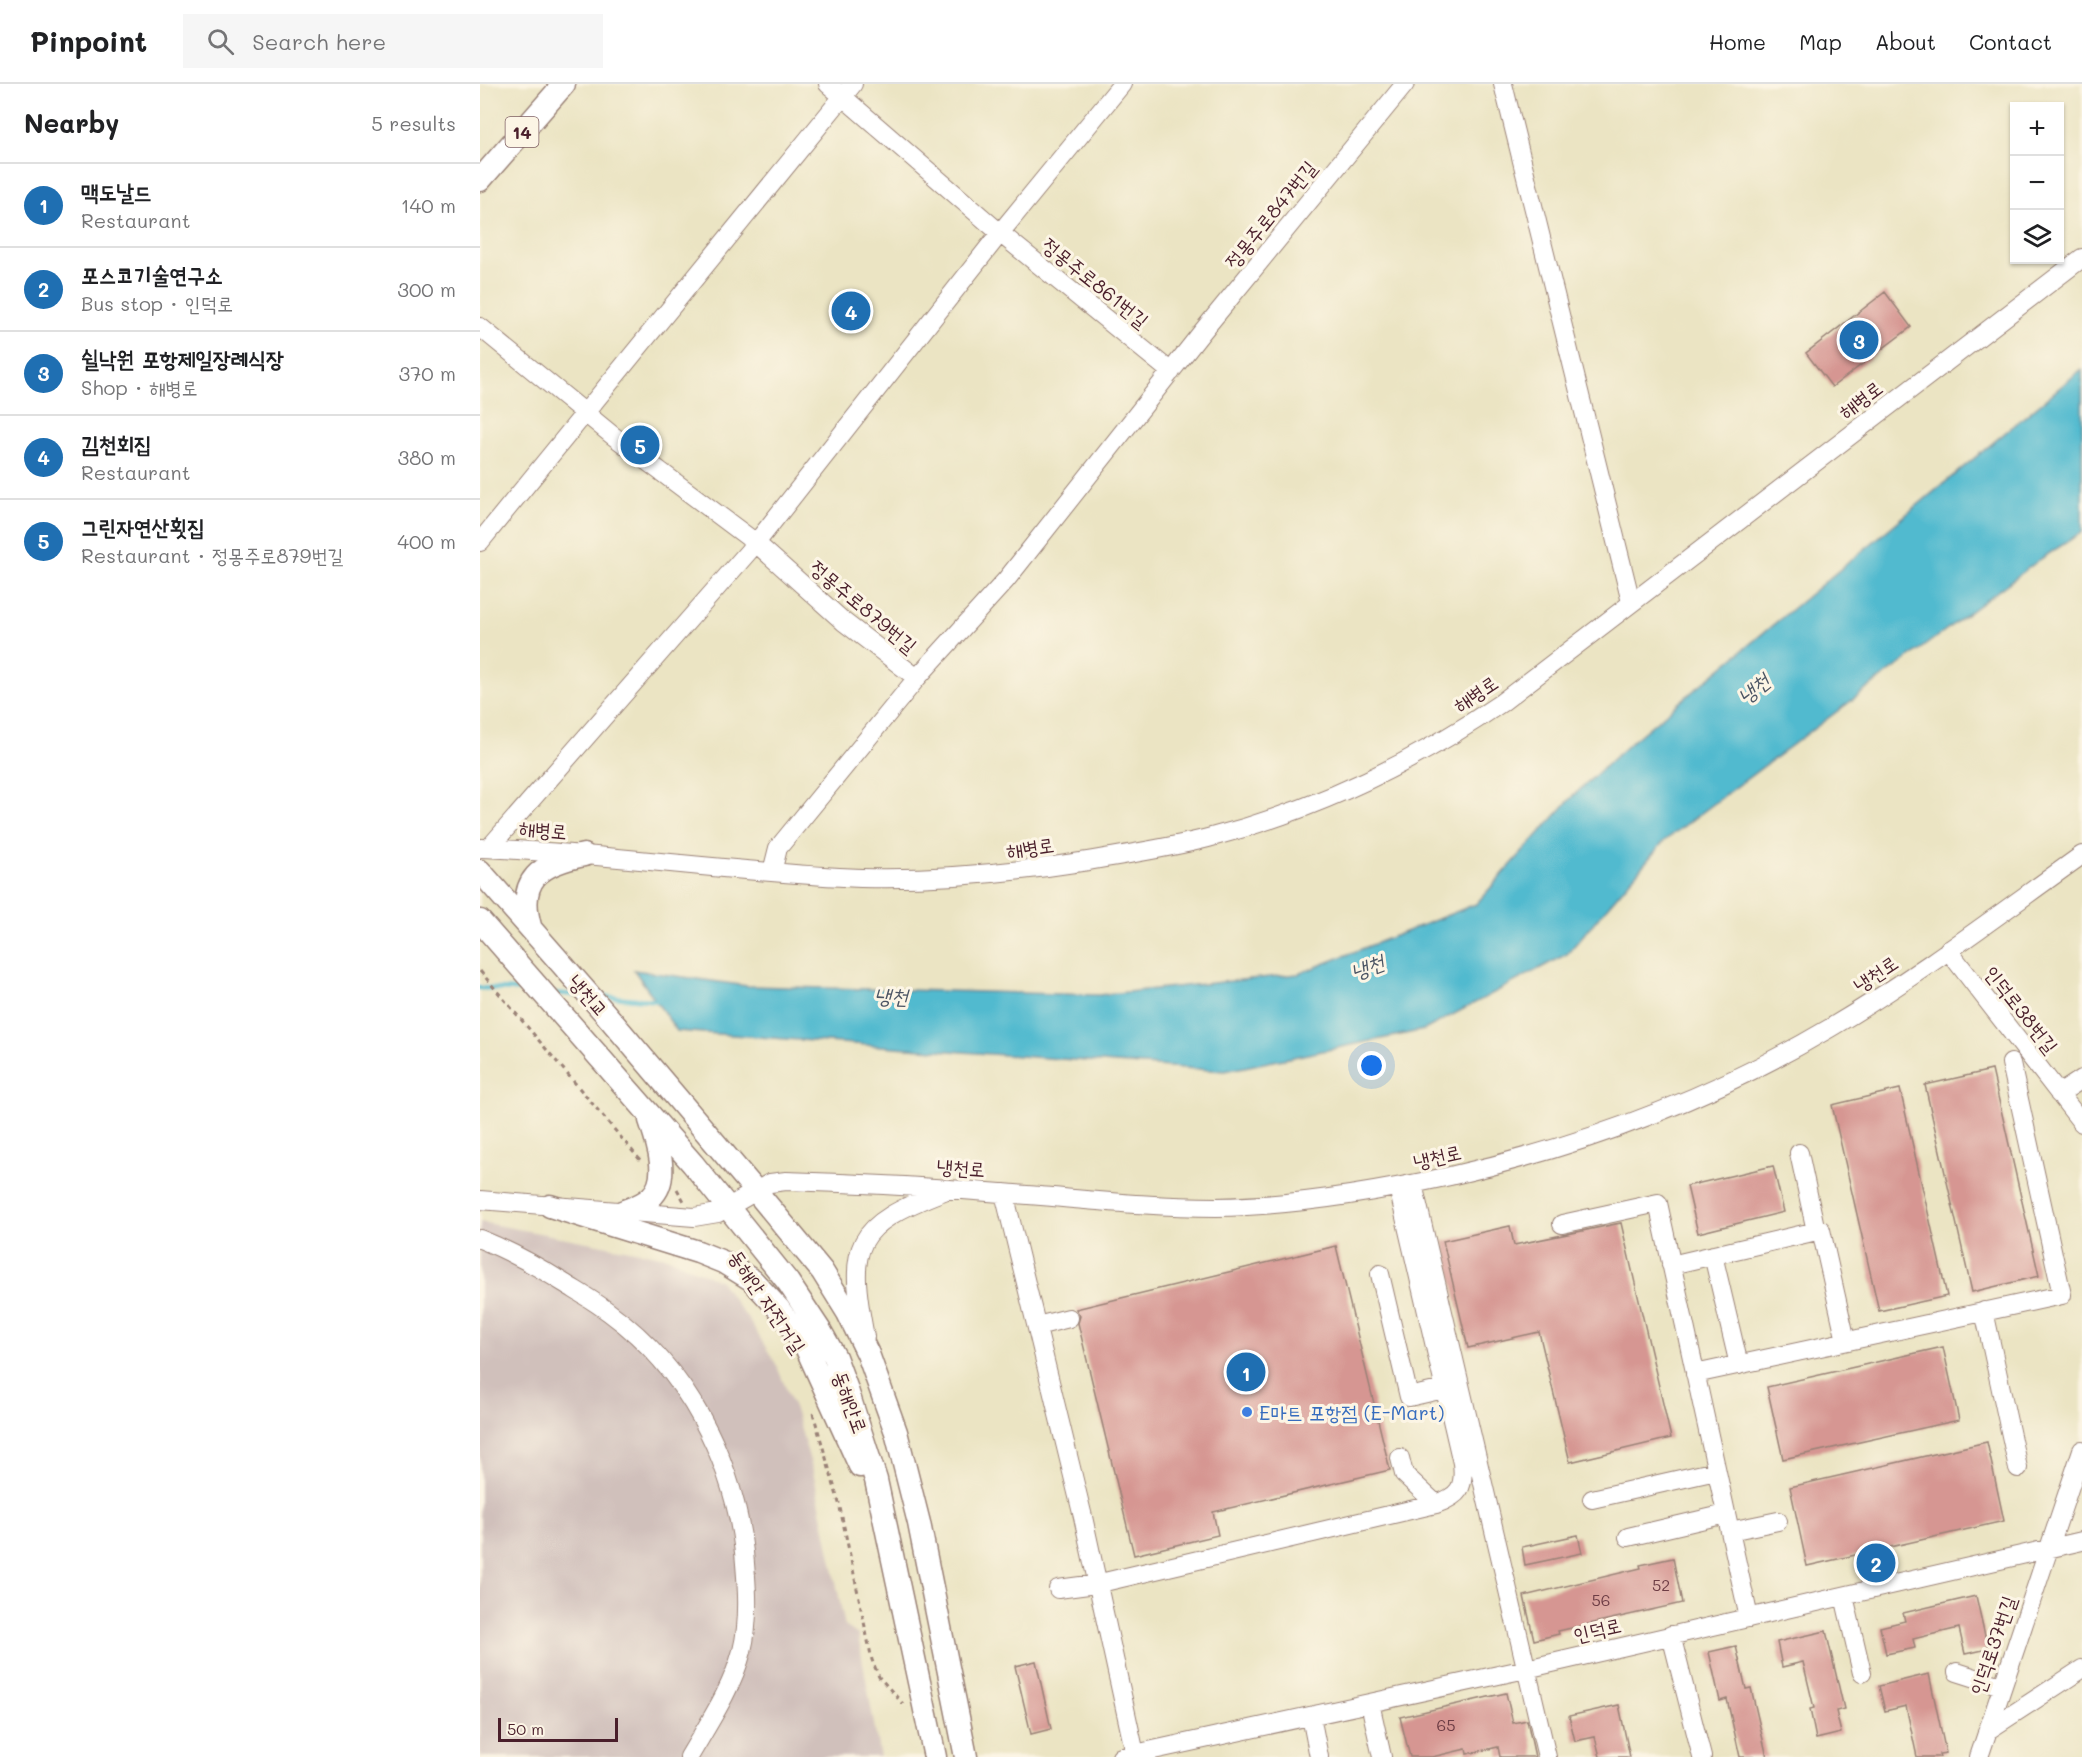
<!DOCTYPE html>
<meta charset="utf-8">
<style>
body{margin:0;font-family:Mali,"Poor Story",sans-serif;background:#f6f6f6;color:#202124}
.controls{position:absolute;right:18px;top:18px;display:grid;overflow:hidden;border-radius:0px;box-shadow:0 2px 4px #0004}
.controls button{width:54px;height:54px;display:grid;place-items:center;padding:0;border:0;border-bottom:2px solid #e0e0e0;background:#fff;color:#202124;font:30px sans-serif}
.scale{position:absolute;left:18px;bottom:15px;width:120px;box-sizing:border-box;padding-left:6px;border:3px solid #4a1f2b;border-top:0;font-size:16px;line-height:21px;white-space:nowrap;color:#4a1f2b;-webkit-text-stroke:4px #fcf5e5;paint-order:stroke}
.you{position:absolute;left:892px;top:982px;width:21px;height:21px;margin:-15px;border:4px solid #fff;border-radius:50%;background:#1a73e8;box-shadow:0 0 0 9px #1a73e833}
.badge{display:grid;place-items:center;width:39px;height:39px;border-radius:50%;background:#1f6fb2;color:#fff;font-size:20px;font-weight:700}
.pin{position:absolute;translate:-50% -50%;border:3px solid #fff;box-shadow:0 2px 6px #0006}
.list{margin:0;padding:0;list-style:none}
h2{display:flex;justify-content:space-between;align-items:center;height:78px;margin:0;padding:0 24px;font-size:26px}
h2 small{font-size:20px;font-weight:400;color:#757577}
.list li{display:grid;grid-template-columns:39px 1fr auto;gap:18px;align-items:center;box-sizing:border-box;height:84px;padding:0 24px;border-top:2px solid #e0e0e0}
.list b{display:block;font-size:22px;white-space:nowrap}
.list p{margin:0;font-size:20px;white-space:nowrap;color:#757577}
.list em{font-size:20px;font-style:normal;color:#757577}
.icon{flex:none;width:33px;height:33px;fill:none;stroke:currentColor;stroke-width:2;stroke-linecap:round;stroke-linejoin:round}
.map{position:relative;flex:none;width:1602px;height:1673px;overflow:hidden}
header{display:flex;align-items:center;gap:36px;box-sizing:border-box;height:84px;padding:0 30px;background:#fff;border-bottom:2px solid #e0e0e0}
header strong{font-size:28px}
nav{display:flex;gap:33px;margin-inline-start:auto;font-size:21px}
.search{width:420px;height:54px;background:#f6f6f6;display:flex;align-items:center;gap:15px;box-sizing:border-box;padding:0 21px;border-radius:0px;color:#757577;font-size:22px}
main{display:flex}
aside{flex:1;background:#fff}
.map>svg:first-child{display:block}
.industrial{fill:#d0c0bb}
.water{fill:#51bacf;stroke:#4e6c7d;stroke-width:1.5}
.lines{fill:none;stroke-linecap:round;stroke-linejoin:round}
.stream{stroke:#51bacf;stroke-width:4.5}
.building{fill:#d69692}
.minor-casing{stroke:#9a8277;stroke-width:20}
.major-casing{stroke:#9a8277;stroke-width:25}
.path{stroke:#9a8277;stroke-width:3;stroke-dasharray:4.5 4.5;stroke-linecap:butt}
.minor{stroke:#fff;stroke-width:18}
.major{stroke:#fff;stroke-width:22}
.shop-dot{fill:#3f7fe0;stroke:#fcf5e5;stroke-width:2}
.labels{text-anchor:middle;dominant-baseline:central;stroke-width:6;stroke-linejoin:round;paint-order:stroke}
.number-label{font-size:16px;fill:#6d3d45}
.shield{fill:#fcf5e5;stroke:#7f5f63;stroke-width:1.5}
.shield-label{font-size:18px;font-weight:bold;fill:#4a1f2b}
.street-label{font-size:20px;fill:#4a1f2b;stroke:#fcf5e5}
.shop-label{font-size:20px;fill:#366cbe;stroke:#fcf5e5;text-anchor:start}
.water-label{font-size:21px;font-style:italic;fill:#4c5564;stroke:#fcf5e5}
</style>
<header>
<strong>Pinpoint</strong>
<div class="search"><svg class="icon" aria-label="search" viewBox="0 0 24 24"><circle cx="10" cy="10" r="6"/><path d="M15 15l6 6"/></svg>Search here</div>
<nav><a>Home</a><a>Map</a><a>About</a><a>Contact</a></nav>
</header>
<main>
<aside>
<h2>Nearby<small>5 results</small></h2>
<ul class="list">
<li><span class="badge">1</span><div><b>맥도날드</b><p>Restaurant</p></div><em>140 m</em></li>
<li><span class="badge">2</span><div><b>포스코기술연구소</b><p>Bus stop · 인덕로</p></div><em>300 m</em></li>
<li><span class="badge">3</span><div><b>쉴낙원 포항제일장례식장</b><p>Shop · 해병로</p></div><em>370 m</em></li>
<li><span class="badge">4</span><div><b>김천회집</b><p>Restaurant</p></div><em>380 m</em></li>
<li><span class="badge">5</span><div><b>그린자연산횟집</b><p>Restaurant · 정몽주로879번길</p></div><em>400 m</em></li>
</ul>
</aside>
<div class="map">
<svg width="1602" height="1673" viewBox="0 0 1602 1673">
<rect width="100%" height="100%" fill="#fcf5e5"/>
<filter id="ink" filterUnits="userSpaceOnUse"><feTurbulence type="fractalNoise" baseFrequency=".0167" numOctaves="2"/><feDisplacementMap in="SourceGraphic" scale="12" xChannelSelector="R" yChannelSelector="G"/><feConvolveMatrix kernelMatrix="1 2 1 2 8 2 1 2 1" color-interpolation-filters="sRGB"/></filter>
<filter id="wash" filterUnits="userSpaceOnUse"><feTurbulence type="fractalNoise" baseFrequency=".008" numOctaves="4" result="noise"/><feDisplacementMap in="SourceGraphic" scale="24" xChannelSelector="R" yChannelSelector="G"/><feGaussianBlur stdDeviation="1.35" result="paint"/><feColorMatrix in="noise" values="0 0 0 0 0 0 0 0 0 0 0 0 0 0 0 0 0 1.4 0 .05"/><feComposite in="paint" operator="in"/></filter>
<g filter="url(#wash)">
<rect width="100%" height="100%" fill="#ebe4c3"/>
<!-- industrial -->
<path class="industrial" d="M0,1138L187,1173L240,1197L272,1241L296,1280L316,1329L333,1387L365,1542L378,1551L400,1673H0Z"/>
<!-- water -->
<path class="water" d="M1602,285V448L1559,476L1184,757L1087,870L944,946L745,987L197,947L154,886L267,902L619,911L818,890L996,820L1093,712L1148,661Z"/>
<g class="lines">
<!-- stream -->
<path class="stream" d="M0,904L52,907
M73,909L97,911
M120,912L181,917"/>
</g>
<g id="blocks">
<!-- building -->
<path class="building" d="M1405,208L1431,243L1352,303L1326,269Z
M1512,986L1559,1192L1492,1208L1445,1001Z
M1420,1005L1467,1212L1399,1227L1352,1021Z
M1293,1082L1304,1128L1218,1149L1207,1102Z
M1141,1139L1191,1354L1090,1378L1059,1248L988,1264L963,1157L1030,1142L1034,1161Z
M856,1162L910,1386L733,1428L738,1451L654,1471L598,1239L600,1232L596,1225Z
M1463,1263L1479,1336L1303,1375L1287,1303Z
M1507,1358L1524,1437L1327,1482L1310,1403Z
M1098,1451L1102,1469L1045,1481L1042,1463Z
M1193,1474L1202,1519L1078,1547L1079,1550L1054,1556L1044,1512L1161,1484L1160,1481Z
M1496,1512L1508,1565L1485,1570L1479,1544L1433,1555L1435,1564L1406,1570L1400,1543L1425,1537L1423,1529Z
M1346,1547L1364,1625L1356,1627L1361,1649L1336,1655L1330,1625L1334,1624L1323,1578L1302,1583L1297,1558Z
M1256,1562L1266,1605L1271,1604L1287,1673H1260L1247,1615L1240,1617L1229,1568Z
M556,1577L571,1645L551,1650L535,1582Z
M1449,1590L1466,1669L1459,1670L1460,1673H1437L1426,1622L1405,1627L1399,1602Z
M1026,1609L1033,1639L1047,1636L1055,1673H1020L1018,1663L987,1670L986,1665L952,1673H930L920,1633Z
M1139,1621L1150,1673H1120L1115,1653L1095,1657L1089,1632Z"/>
</g>
</g>
<g filter="url(#ink)">
<use href="#blocks" fill-opacity="0" stroke="#9a8277" stroke-width="1.5"/>
<g class="lines">
<defs>
<path id="minor" d="M348,0L520,149L691,288
M1023,0L1151,518
M0,243L132,351L276,459L364,538L437,594
M0,458L373,0
M0,764C127,769 254,789 381,794C458,796 532,789 608,777C648,770 689,764 728,754C833,727 932,680 1021,619L1602,174
M9,764L276,459L520,149L642,0
M292,788L298,764L437,594L526,496L722,248L925,0
M1468,866L1602,1039
M1579,1010L1602,995
M1319,1069L1336,1147
M933,1100L1067,1673
M524,1109L603,1433L655,1670
M0,1116L214,1133L238,1129L290,1099L306,1097C378,1099 450,1103 521,1109C593,1114 664,1123 736,1123C814,1122 893,1109 970,1092C1103,1062 1232,1014 1350,944C1438,892 1519,830 1602,771
M1082,1140L1178,1119L1269,1534
M0,1155C30,1167 57,1182 84,1199C100,1209 116,1218 130,1229C207,1285 253,1375 264,1468C267,1501 270,1535 262,1567C252,1605 228,1640 209,1673
M1233,1171L1259,1281
M1191,1181L1341,1146L1366,1257
M900,1190L929,1313L964,1305
M1504,1227L1538,1384
M557,1242L589,1234
M385,1253C367,1160 373,1142 464,1107
M1215,1290L1582,1211L1531,979
M920,1374L924,1390L956,1420
M1112,1415L1236,1387
M1250,1447L1298,1437
M1148,1453L1246,1430
M578,1505L616,1500L956,1420C979,1412 985,1404 982,1379L918,1103
M1364,1512L1382,1589
M1191,1551L1222,1673
M1477,1588L1521,1602
M890,1619L902,1673
M831,1632L839,1673
M1507,1647L1602,1585
M641,1673L1046,1585L1602,1457
M1499,1673L1602,1366"/>
<path id="major" d="M0,96L84,0
M0,787L124,928L275,1106L342,1187L368,1229L388,1270L416,1348L439,1439L486,1673
M0,837L213,1080L308,1198L341,1248L355,1273L366,1303L396,1396L455,1673
M50,842C37,795 60,780 104,771
M70,1122L218,1168L243,1178L272,1196L299,1225L326,1263L380,1382
M142,1128C152,1124 163,1121 171,1113C191,1095 177,1057 170,1036"/>
</defs>
<!-- minor casing -->
<use href="#minor" class="minor-casing"/>
<!-- major casing -->
<use href="#major" class="major-casing"/>
<!-- path -->
<path class="path" d="M0,887L161,1077
M197,1105L204,1117
M333,1329L359,1419L392,1576L399,1593L423,1620"/>
<!-- minor -->
<use href="#minor" class="minor"/>
<!-- major -->
<use href="#major" class="major"/>
</g>
</g>
<!-- markers -->
<circle class="shop-dot" cx="767" cy="1328" r="6"/>
<g class="labels">
<!-- number labels -->
<g class="number-label">
<text x="1181" y="1500">52</text>
<text x="1121" y="1515">56</text>
<text x="966" y="1640">65</text>
</g>
<!-- shield labels -->
<rect class="shield" x="25.5" y="33" width="33" height="30" rx="4.5"/>
<g class="shield-label">
<text x="42" y="48">14</text>
</g>
<!-- street labels -->
<g class="street-label">
<text transform="translate(790 130) rotate(-51)">정몽주로847번길</text>
<text transform="translate(616 198) rotate(39)">정몽주로861번길</text>
<text transform="translate(1380 315) rotate(-37)">해병로</text>
<text transform="translate(384 522) rotate(40)">정몽주로879번길</text>
<text transform="translate(995 609) rotate(-34)">해병로</text>
<text transform="translate(63 745) rotate(5)">해병로</text>
<text transform="translate(550 763) rotate(-8)">해병로</text>
<text transform="translate(1395 889) rotate(-34)">냉천로</text>
<text transform="translate(109 911) rotate(49)">냉천교</text>
<text transform="translate(1542 925) rotate(52)">인덕로38번길</text>
<text transform="translate(957 1072) rotate(-13)">냉천로</text>
<text transform="translate(481 1083) rotate(4)">냉천로</text>
<text transform="translate(288 1217) rotate(56)">동해안 자전거길</text>
<text transform="translate(371 1318) rotate(70)">동해안로</text>
<text transform="translate(1117 1545) rotate(-13)">인덕로</text>
<text transform="translate(1512 1561) rotate(-71)">인덕로37번길</text>
</g>
<!-- shop labels -->
<g class="shop-label">
<text x="779" y="1328">E마트 포항점 (E-Mart)</text>
</g>
<!-- water labels -->
<g class="water-label">
<text transform="translate(1273 604) rotate(-39)">냉천</text>
<text transform="translate(887 882) rotate(-21)">냉천</text>
<text transform="translate(411 911) rotate(2)">냉천</text>
</g>
</g>
</svg>
<div class="controls">
<button>+</button>
<button>−</button>
<button><svg class="icon" aria-label="layers" viewBox="0 0 24 24"><path d="M12 4l9 5-9 5-9-5zM3 14l9 5 9-5"/></svg></button>
</div>
<div class="scale">50 m</div>
<div class="you"></div>
<div class="pin badge" style="left:766px;top:1288px">1</div>
<div class="pin badge" style="left:1396px;top:1479px">2</div>
<div class="pin badge" style="left:1379px;top:256px">3</div>
<div class="pin badge" style="left:371px;top:227px">4</div>
<div class="pin badge" style="left:160px;top:361px">5</div>
</div>
</main>
